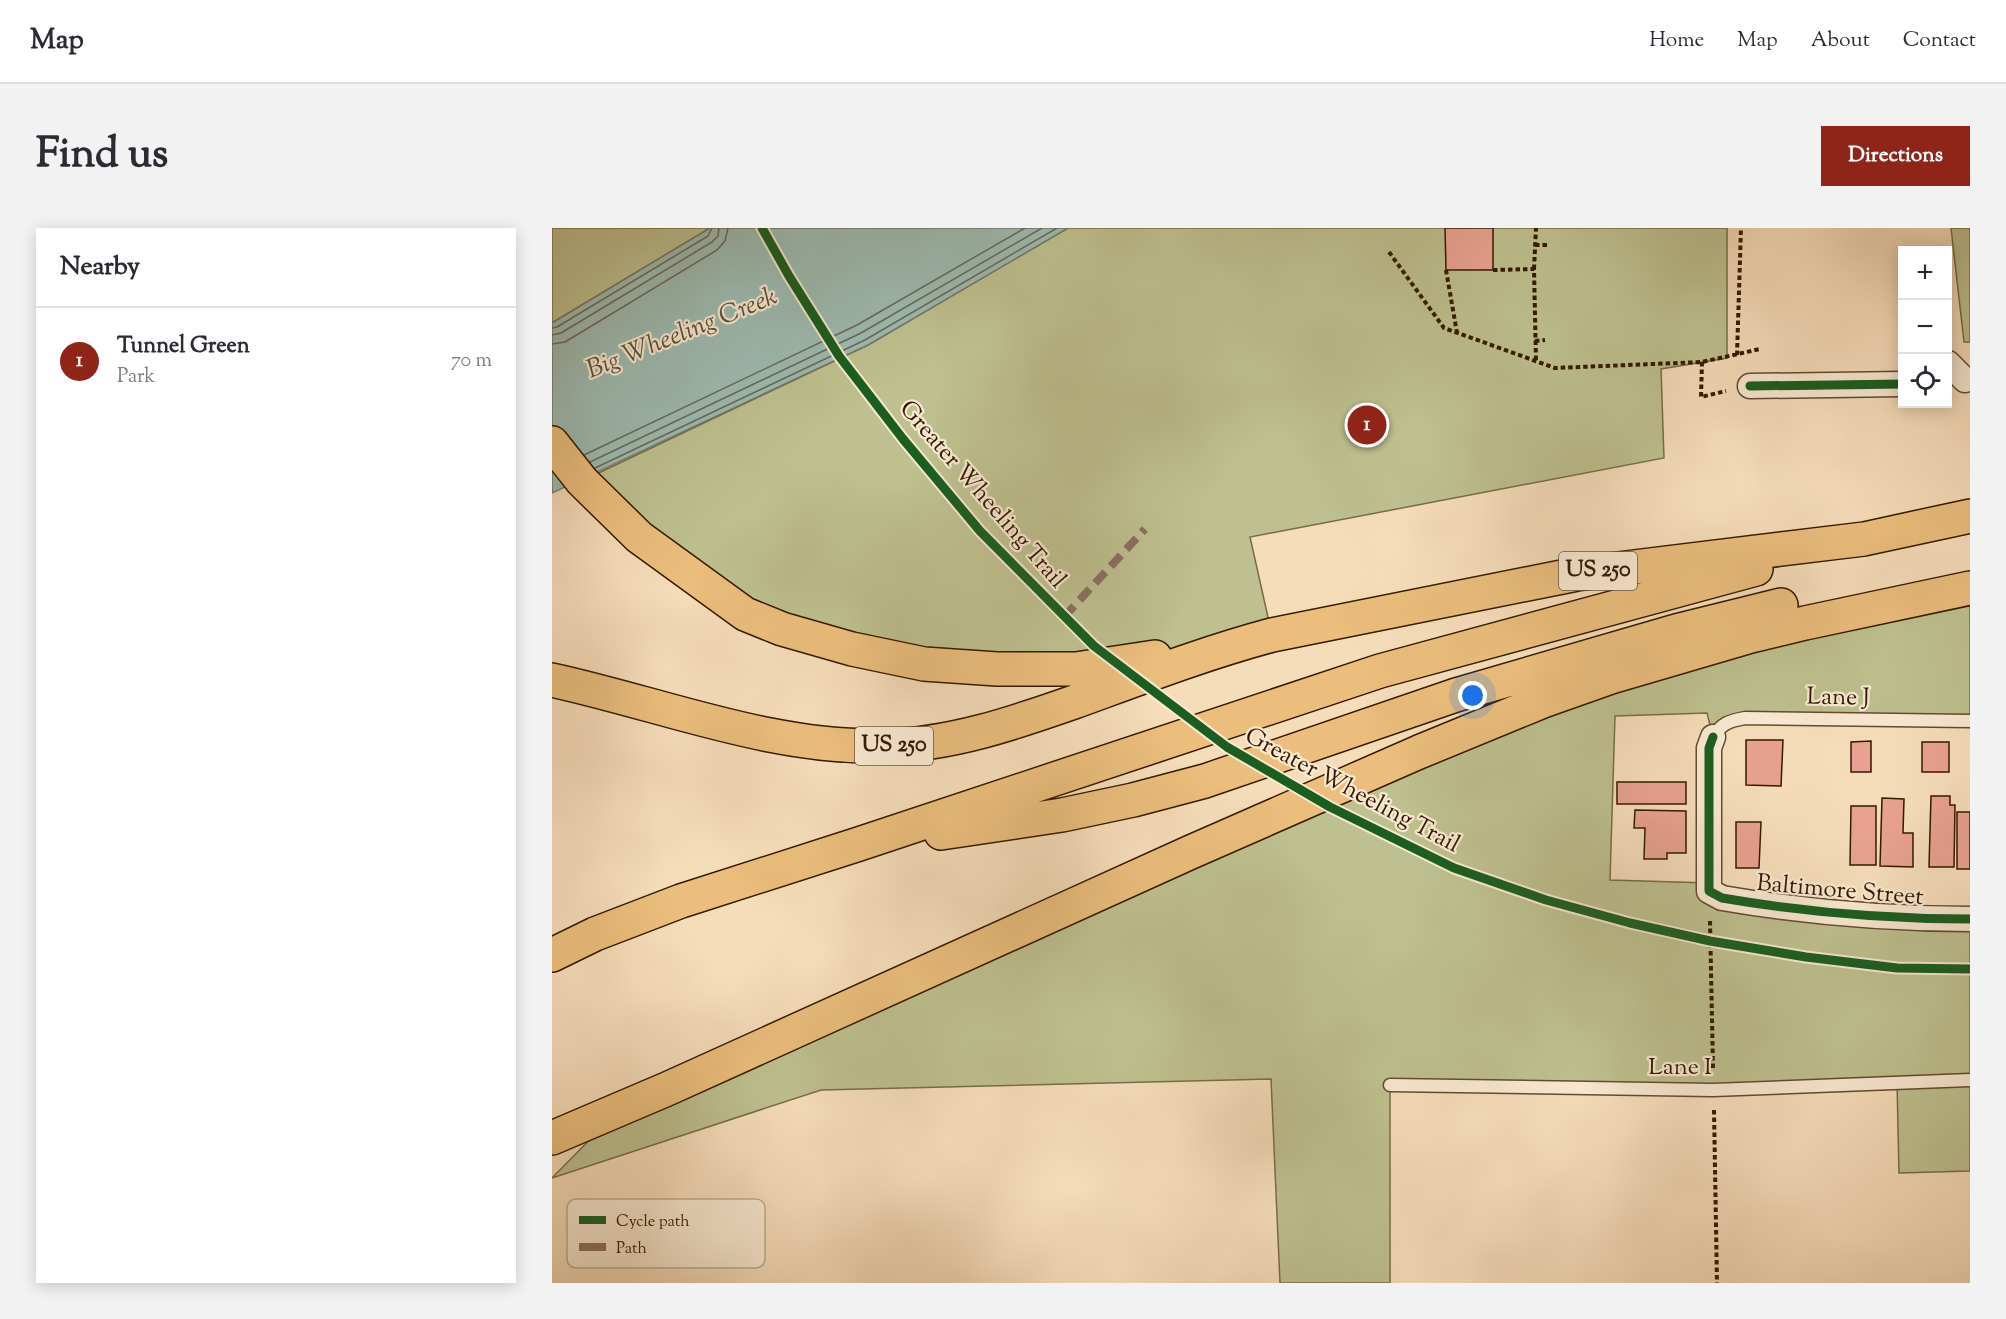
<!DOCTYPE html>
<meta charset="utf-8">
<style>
body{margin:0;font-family:"Sorts Mill Goudy",serif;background:#f2f2f3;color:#2b2b33}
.controls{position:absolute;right:18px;top:18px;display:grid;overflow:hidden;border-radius:0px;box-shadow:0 3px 15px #0003}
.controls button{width:54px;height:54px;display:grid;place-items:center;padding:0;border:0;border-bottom:2px solid #e1e1e2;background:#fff;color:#2b2b33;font:30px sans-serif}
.you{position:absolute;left:921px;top:468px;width:21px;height:21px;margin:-15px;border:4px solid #fff;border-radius:50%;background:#1a73e8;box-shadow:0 0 0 9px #1a73e833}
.badge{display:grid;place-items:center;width:39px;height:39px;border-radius:50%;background:#8f2418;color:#fff;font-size:20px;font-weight:700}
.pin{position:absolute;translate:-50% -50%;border:3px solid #fff;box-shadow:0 2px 6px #0006}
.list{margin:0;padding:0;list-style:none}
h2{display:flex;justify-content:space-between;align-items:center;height:78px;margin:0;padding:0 24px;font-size:26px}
h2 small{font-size:20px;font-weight:400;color:#7c7c81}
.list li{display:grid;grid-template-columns:39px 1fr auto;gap:18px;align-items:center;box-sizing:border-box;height:108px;padding:0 24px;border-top:2px solid #e1e1e2}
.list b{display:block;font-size:22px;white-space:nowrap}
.list p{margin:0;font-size:20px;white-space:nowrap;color:#7c7c81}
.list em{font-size:20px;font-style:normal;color:#7c7c81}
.icon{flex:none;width:33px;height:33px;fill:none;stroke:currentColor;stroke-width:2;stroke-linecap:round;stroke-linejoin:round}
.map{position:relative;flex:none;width:1418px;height:1055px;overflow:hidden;border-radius:0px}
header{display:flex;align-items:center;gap:36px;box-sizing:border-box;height:84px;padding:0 30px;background:#fff;border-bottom:2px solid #e1e1e2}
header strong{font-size:28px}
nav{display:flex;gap:33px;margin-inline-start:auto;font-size:21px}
.intro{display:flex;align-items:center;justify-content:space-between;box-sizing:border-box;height:144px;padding:0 36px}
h1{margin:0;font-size:42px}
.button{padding:15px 27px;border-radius:0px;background:#8f2418;color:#fff;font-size:21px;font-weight:700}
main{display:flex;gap:36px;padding:0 36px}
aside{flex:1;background:#fff;border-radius:0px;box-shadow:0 3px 15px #0003}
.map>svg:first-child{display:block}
.green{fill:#bec08f;stroke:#786c48;stroke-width:1.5}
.water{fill:#9dbbb2;stroke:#737a6b;stroke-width:1.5}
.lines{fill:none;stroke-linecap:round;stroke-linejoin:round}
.shore{stroke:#686a59;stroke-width:1.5}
.building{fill:#e9a291;stroke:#331900;stroke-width:1.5}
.lane-casing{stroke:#644a2e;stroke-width:15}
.street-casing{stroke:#644a2e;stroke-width:27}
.highway-casing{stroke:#331900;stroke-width:36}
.path{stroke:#331900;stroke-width:4;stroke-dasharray:4.5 3;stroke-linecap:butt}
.lane{stroke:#f9e9d2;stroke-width:12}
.street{stroke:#f9e9d2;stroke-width:24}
.highway{stroke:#ebbe7d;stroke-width:33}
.quiet{stroke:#8d6e63;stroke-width:8;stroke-dasharray:15 8;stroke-linecap:butt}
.cycleway-casing{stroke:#f9e9d2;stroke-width:13}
.cycleway{stroke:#1b5e20;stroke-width:9}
.labels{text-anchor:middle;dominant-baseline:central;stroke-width:4.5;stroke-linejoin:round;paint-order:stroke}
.shield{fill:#f9e9d2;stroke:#6e573f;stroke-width:1.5}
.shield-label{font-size:22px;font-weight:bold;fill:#331900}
.street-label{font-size:24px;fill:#331900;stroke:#f9e9d2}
.water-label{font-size:26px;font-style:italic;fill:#58523e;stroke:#f9e9d2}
.key{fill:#f9e9d2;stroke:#beab93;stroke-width:1.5}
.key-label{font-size:16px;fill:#331900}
</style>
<header>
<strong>Map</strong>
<nav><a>Home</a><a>Map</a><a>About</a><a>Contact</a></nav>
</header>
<div class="intro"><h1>Find us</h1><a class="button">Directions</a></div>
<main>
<aside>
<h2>Nearby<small></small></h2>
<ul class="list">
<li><span class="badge">1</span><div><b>Tunnel Green</b><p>Park</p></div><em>70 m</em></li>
</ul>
</aside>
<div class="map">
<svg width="1418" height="1055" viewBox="0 0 1418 1055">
<rect width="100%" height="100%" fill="#f6ddba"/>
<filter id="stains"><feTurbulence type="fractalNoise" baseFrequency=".00333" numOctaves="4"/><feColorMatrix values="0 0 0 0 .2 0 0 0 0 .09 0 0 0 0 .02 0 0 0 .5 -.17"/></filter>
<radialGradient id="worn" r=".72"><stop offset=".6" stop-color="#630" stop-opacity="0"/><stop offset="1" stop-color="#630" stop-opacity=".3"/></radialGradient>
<!-- green -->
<path class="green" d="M0,0H158L0,95Z
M516,0H1175V130L1109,141L1112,230L698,309L720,407L676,418L372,436L230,401L36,250L316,117Z
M1399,0H1418V114H1412Z
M1418,360V493L1193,490L1161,509L1155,485L1063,488L1058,652L1158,655V663L1418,691V943L1347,945L1345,855L1161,862L838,858V1055H728L719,851L269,862L0,950L69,880L991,473Z"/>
<!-- water -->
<path class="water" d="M158,0H516L316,117L0,265V95Z"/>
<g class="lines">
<!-- shore -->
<path class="shore" d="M0,100L5,99L156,8L160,0
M0,107L9,105L160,14L166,8L167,0
M0,116L13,114L165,22L173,13L176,0
M32,227L305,97L473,0
M38,234L309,105L490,0
M43,240L313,112L505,0"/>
</g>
<!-- building -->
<path class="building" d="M893,0H941V42H894Z
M1194,512H1231L1229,558L1194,557Z
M1319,513V544H1299V514Z
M1370,514H1397V544H1370Z
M1065,554H1134V576H1065Z
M1379,568H1398V577H1403L1402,639H1377Z
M1330,570L1352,571L1351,605H1361V639L1328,638Z
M1299,578H1324V637H1298Z
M1083,582L1134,583V625H1115V631H1092L1093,600H1082Z
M1405,584H1418V641H1405Z
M1184,594H1209L1207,640H1184Z"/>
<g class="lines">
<defs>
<path id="lane" d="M1161,509C1170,495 1177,493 1193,490L1418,493
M838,857L1161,862L1418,852"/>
<path id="street" d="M1396,135L1413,152
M1198,158L1350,156
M1161,509L1157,520V663L1170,670C1252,684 1335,691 1418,691"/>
<path id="highway" d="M0,215L30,253L87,309L193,386L230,401L300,421L372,436L445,441H524L603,429
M0,452C110,476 219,521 333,518C398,517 462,495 522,474C588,450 653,425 720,407L1025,346L1312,311L1418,288
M389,605L510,587L581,572L653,553L904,467L1124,403L1229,377
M0,727L43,706L129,673L307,616L828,443L1204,341
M0,910L115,861L639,624L867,524L991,473L1059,449L1199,408L1253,395L1418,360"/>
</defs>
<!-- lane casing -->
<use href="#lane" class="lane-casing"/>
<!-- street casing -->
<use href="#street" class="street-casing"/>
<!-- highway casing -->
<use href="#highway" class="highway-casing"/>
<!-- path -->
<path class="path" d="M983,17H996
M837,24L892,100L1003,140L1150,134L1208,121
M982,41L984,0
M894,42L905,105
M941,42L982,41L984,133
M983,113L993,112
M1185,127L1189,0
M1150,134L1149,169L1174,163
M1158,693L1161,841
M1162,882L1165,1055"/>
<!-- lane -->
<use href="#lane" class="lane"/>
<!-- street -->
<use href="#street" class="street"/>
<!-- highway -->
<use href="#highway" class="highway"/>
<!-- quiet -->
<path class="quiet" d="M512,389L593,301"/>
<defs>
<path id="cycleway" d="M210,0L237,48L287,128L351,211L428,303L542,418L675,519L778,579L902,640L994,672L1078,695L1158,713L1254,729L1345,740L1418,741
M1198,158L1350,156
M1161,509L1157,520V663L1170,670C1252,684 1335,691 1418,691"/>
</defs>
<!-- cycleway casing -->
<use href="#cycleway" class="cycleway-casing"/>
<!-- cycleway -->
<use href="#cycleway" class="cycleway"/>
</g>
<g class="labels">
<!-- shield labels -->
<g class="shield">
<rect x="1007" y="324" width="78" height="38" rx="4.5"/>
<rect x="303" y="499" width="78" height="38" rx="4.5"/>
</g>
<g class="shield-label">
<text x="1046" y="343">US 250</text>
<text x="342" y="518">US 250</text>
</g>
<!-- street labels -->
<g class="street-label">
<text transform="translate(430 267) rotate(49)">Greater Wheeling Trail</text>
<text transform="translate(1286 470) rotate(1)">Lane J</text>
<text transform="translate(800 563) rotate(28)">Greater Wheeling Trail</text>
<text transform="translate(1288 663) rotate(5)">Baltimore Street</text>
<text x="1128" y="840">Lane I</text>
</g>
<!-- water labels -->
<g class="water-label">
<text transform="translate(130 106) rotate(-22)">Big Wheeling Creek</text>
</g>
</g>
<!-- legend -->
<rect x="15" y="971" width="198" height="69" rx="9" class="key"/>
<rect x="27" y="988" width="27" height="8" fill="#1b5e20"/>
<rect x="27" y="1015" width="27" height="8" fill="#8d6e63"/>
<g class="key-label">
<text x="64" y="998">Cycle path</text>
<text x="64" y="1025">Path</text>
</g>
<rect width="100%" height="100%" filter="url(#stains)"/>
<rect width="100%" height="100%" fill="url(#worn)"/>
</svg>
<div class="controls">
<button>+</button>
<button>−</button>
<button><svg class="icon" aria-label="locate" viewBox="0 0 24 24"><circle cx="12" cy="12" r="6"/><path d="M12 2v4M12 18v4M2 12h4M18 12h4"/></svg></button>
</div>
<div class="you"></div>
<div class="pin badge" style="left:815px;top:197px">1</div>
</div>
</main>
